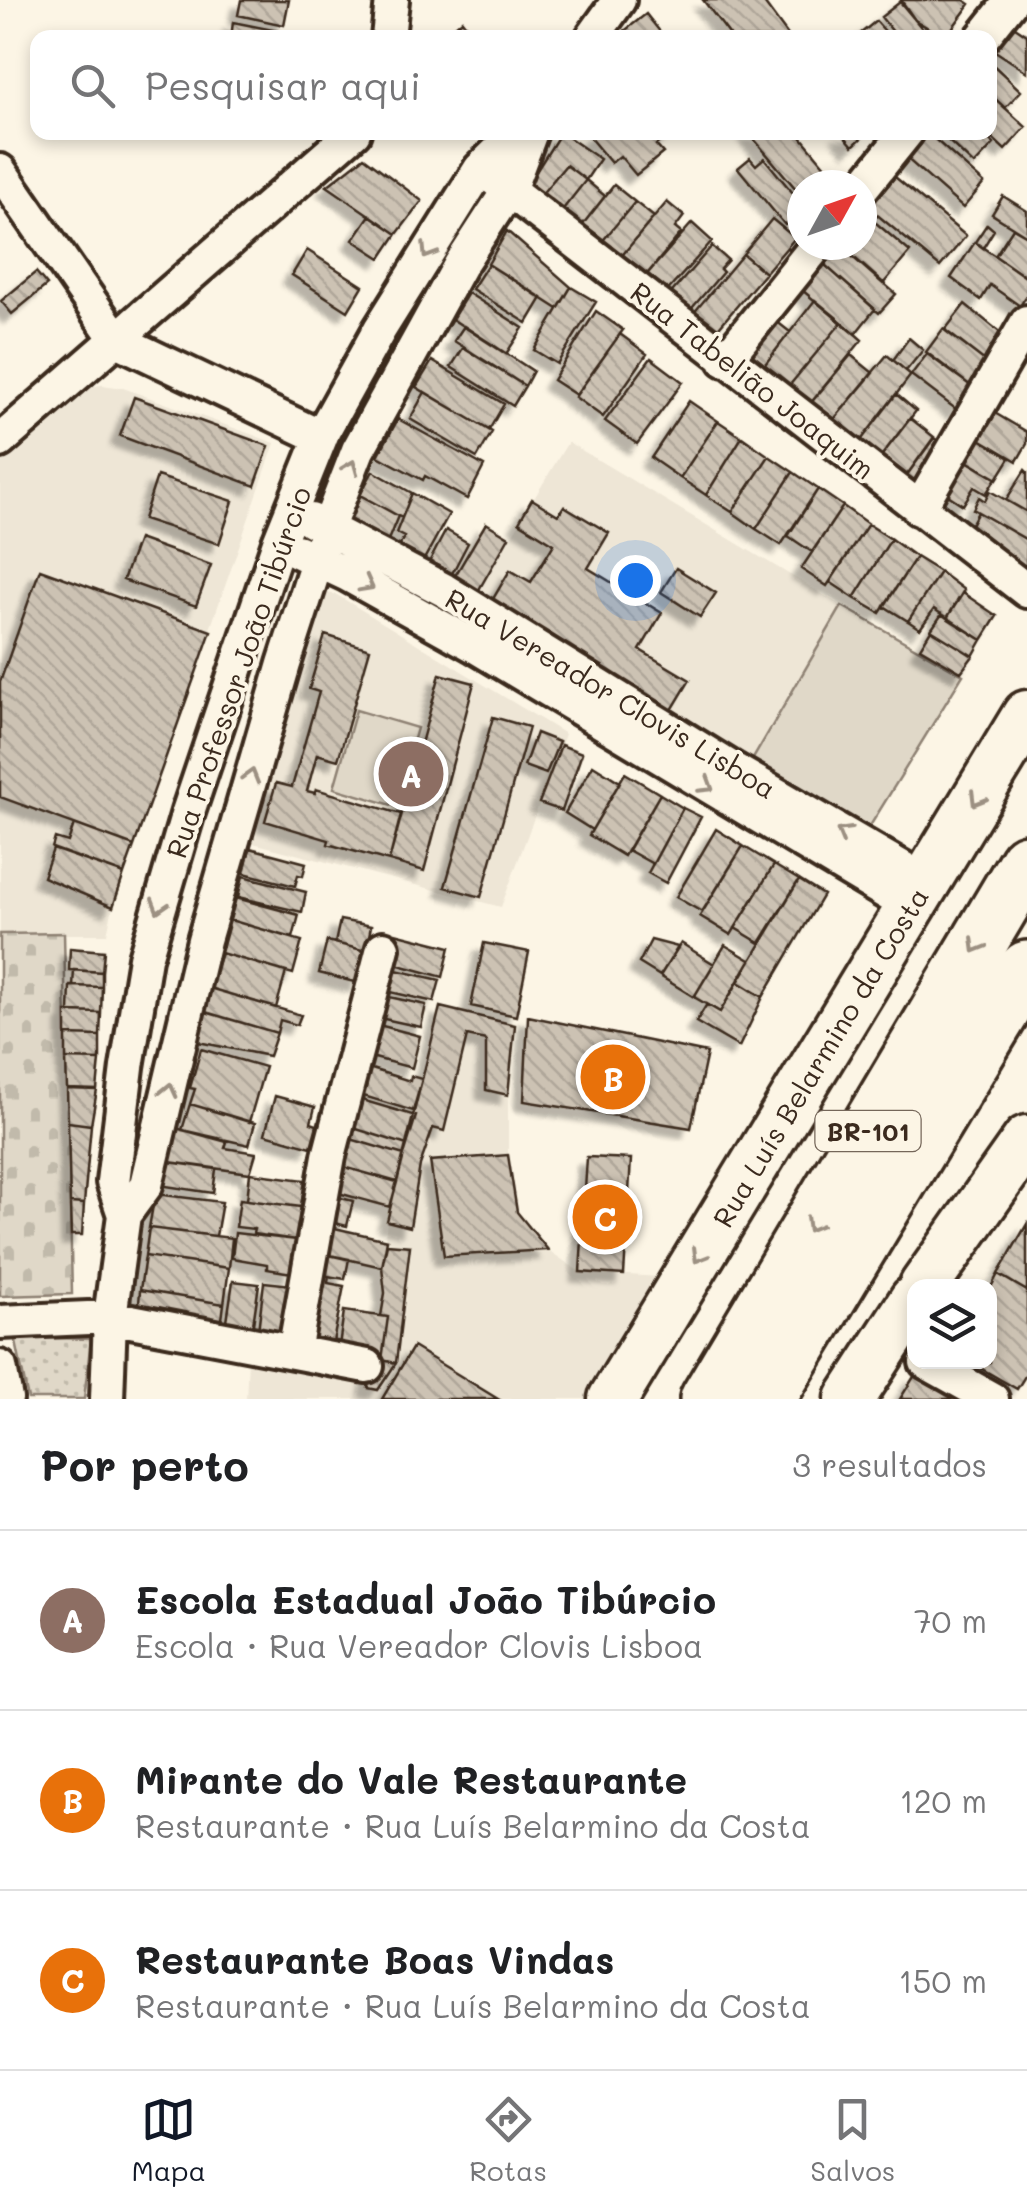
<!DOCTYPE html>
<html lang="pt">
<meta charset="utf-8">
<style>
body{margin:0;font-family:Mali,sans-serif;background:#f2f2f2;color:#202124}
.controls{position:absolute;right:30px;bottom:30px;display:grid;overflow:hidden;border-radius:20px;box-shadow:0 5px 15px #0003}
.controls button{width:90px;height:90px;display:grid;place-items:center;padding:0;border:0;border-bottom:2px solid #e0e0e0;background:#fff;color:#202124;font:50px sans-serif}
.compass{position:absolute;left:787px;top:170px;width:90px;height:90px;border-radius:50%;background:#fff;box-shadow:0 5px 15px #0003;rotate:50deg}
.you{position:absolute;left:635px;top:580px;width:35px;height:35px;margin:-25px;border:8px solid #fff;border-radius:50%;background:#1a73e8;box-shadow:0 0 0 15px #1a73e833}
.badge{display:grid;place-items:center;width:65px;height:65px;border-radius:50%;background:#111827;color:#fff;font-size:32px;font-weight:700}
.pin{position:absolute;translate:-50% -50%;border:5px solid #fff;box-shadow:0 2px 10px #0006}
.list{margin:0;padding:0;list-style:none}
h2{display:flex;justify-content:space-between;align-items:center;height:130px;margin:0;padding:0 40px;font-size:42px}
h2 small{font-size:32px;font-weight:400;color:#757577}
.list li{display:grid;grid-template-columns:65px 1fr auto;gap:30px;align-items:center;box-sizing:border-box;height:180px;padding:0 40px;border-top:2px solid #e0e0e0}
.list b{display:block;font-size:38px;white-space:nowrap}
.list p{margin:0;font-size:32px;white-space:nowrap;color:#757577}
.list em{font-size:32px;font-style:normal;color:#757577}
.icon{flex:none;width:55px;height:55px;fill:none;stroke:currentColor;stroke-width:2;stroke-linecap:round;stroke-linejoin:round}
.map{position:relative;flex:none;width:1027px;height:1399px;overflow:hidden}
.search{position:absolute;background:#fff;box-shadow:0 5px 15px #0003;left:30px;right:30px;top:30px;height:110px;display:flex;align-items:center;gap:25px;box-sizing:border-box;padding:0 35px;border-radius:20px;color:#757577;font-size:38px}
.sheet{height:670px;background:#fff}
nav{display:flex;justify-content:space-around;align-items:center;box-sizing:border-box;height:140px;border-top:2px solid #e0e0e0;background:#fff;font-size:28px;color:#757577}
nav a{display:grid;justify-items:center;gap:5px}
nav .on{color:#111827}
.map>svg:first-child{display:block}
.built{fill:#eee6d6}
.grass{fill:#e0d8c8;stroke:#8e8173;stroke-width:2.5}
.cemetery{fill:url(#cemetery-stones);stroke:#8e8173;stroke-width:2.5}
.park{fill:url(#park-dots);stroke:#8e8173;stroke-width:2.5}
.building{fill:url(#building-back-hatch);stroke:#3b2a1e;stroke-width:2.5;filter:url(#shadow)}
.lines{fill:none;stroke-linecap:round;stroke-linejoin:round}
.minor-casing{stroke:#3b2a1e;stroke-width:40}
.secondary-casing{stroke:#3b2a1e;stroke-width:55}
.trunk-casing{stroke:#3b2a1e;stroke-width:62}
.minor{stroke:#fcf5e5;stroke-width:32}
.secondary{stroke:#fcf5e5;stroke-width:48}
.trunk{stroke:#fcf5e5;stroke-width:55}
.oneway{stroke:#9c9082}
.labels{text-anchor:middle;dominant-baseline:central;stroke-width:8;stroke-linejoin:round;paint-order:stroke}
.shield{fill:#fcf5e5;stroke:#75675a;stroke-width:2.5}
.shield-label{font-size:25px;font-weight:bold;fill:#3b2a1e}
.street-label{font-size:28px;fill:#3b2a1e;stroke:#fcf5e5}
</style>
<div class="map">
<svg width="1027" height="1399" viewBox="0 0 1027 1399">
<defs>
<pattern id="cemetery-stones" width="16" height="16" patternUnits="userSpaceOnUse" patternTransform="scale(2.5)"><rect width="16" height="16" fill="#e0d8c8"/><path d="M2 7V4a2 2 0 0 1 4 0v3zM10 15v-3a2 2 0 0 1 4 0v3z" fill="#c1baab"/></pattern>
<pattern id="park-dots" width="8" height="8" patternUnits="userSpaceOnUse" patternTransform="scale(2.5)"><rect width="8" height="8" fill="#e0d8c8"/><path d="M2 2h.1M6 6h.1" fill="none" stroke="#c1baab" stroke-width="1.8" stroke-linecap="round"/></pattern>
<pattern id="building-back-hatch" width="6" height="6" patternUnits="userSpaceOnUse" patternTransform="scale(2.5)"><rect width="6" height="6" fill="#ccc2b3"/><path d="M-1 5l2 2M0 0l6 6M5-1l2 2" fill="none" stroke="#b0a79a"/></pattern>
<filter id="shadow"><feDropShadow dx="-9" dy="9" stdDeviation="2.5" flood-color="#0004"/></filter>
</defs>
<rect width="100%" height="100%" fill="#fcf5e5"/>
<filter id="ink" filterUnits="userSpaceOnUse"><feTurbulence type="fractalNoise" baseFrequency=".01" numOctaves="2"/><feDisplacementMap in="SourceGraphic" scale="20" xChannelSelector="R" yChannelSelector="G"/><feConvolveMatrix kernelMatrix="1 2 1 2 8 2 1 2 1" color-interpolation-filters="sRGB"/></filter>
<g filter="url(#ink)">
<!-- built -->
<path class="built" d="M102,385L123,388L275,443L113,907L107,934H0V455L86,387Z
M568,442L842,606L747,769L473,600Z
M327,593L337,595L565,734L501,907L253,843L323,595Z
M440,1007L515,1025L508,1095V1155L517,1212L548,1250L580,1272L660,1277L588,1399H246L248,1361L369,1382L385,1293L382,1267L387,1221Z"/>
<!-- grass -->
<path class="grass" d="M842,606L963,675L862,839L747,769Z
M356,710L417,728L395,806L334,788Z"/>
<!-- cemetery -->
<path class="cemetery" d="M64,933L72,1294L0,1296V934Z"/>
<!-- park -->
<path class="park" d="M15,1337L91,1339L84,1399H28Z"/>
<!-- building -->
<path class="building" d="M241,0H289L284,25L238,15Z
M703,0H762L790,38H732Z
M901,0H964L970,4L945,38L915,20Z
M900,2L930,38H898L881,17Z
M646,14L665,38H620L618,36Z
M462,20L476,38H441Z
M876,21L891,38H855Z
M233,22L283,32L282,38H231Z
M1009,23L1027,35V72L992,49Z
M990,62L1021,91L1005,108L990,94Z
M990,94L1026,127L1005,150L986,132H990Z
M561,132L600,159L586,180L566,165L540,196L527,186Z
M597,132H671L656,145L663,153L636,175L620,156L611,163L590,138Z
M748,132H797L836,179L829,185H802V196Z
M841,132H868L853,146Z
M927,132L984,183L963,208L905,157Z
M939,132H981L994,144L974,165Z
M364,157L422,201L397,234L327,186Z
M750,158L756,165L764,158L802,204V211L785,225L738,168Z
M566,165L586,180L560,213L540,196Z
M895,177L966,236L940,267L869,208Z
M586,180L605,196L580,228L560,213Z
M614,185L635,202L600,244L580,228Z
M1003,196L1027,211V236L992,214Z
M635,202L654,217L619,259L600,244Z
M667,202L684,216L675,228L681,233L643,279L619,259Z
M862,211L910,252L883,284L839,245H862Z
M370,215L397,234L381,258L353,240Z
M772,219L795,238L765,273L743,254Z
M692,223L712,241L663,296L643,279Z
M987,224L994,230L983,248L975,242Z
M1013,228L1027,236V278L995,256Z
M507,231L571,287L558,309L488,264Z
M975,242L1027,278V295L1020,306L990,285L981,300L951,278Z
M712,246L728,260L720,269L723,272L686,315L667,298Z
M841,246L896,294L879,313L825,265Z
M307,250L363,286L348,311L292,275Z
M743,254L765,273L714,333L692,315Z
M818,259L875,309L855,334L796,285Z
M488,264L542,298L527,323L472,289Z
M36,272L47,285L12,314L1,301Z
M571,287L596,302L557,364L534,350Z
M468,293L523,328L506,354L452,319Z
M815,300L842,322L784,392L759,372Z
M965,304L1002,334L985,361L945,330Z
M596,311L623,330L576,395L553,380Z
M771,317L790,332L759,372L739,356Z
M842,322L862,340L805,410L784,392Z
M464,326L533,371L525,386L454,341Z
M943,329L985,361L971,386L926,352Z
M620,334L647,354L603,417L575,397Z
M909,338L923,350L906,371L893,360Z
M463,348L525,386L513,406L451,367Z
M927,354L971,386L957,410L911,375Z
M851,355L873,373L826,429L805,410Z
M887,355L911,375L853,451L826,429Z
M651,358L683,382L637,444L605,421Z
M432,361L504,404L489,430L416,387Z
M425,392L492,432L477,458L410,419Z
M896,394L916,411L873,467L853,451Z
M134,397L269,446L255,486L120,436Z
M689,401L718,421L680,478L651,458Z
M993,412L1027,432V444L1017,461L978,438Z
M910,418L934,437L899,486L873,467Z
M398,419L484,466L467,499L425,476L423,480L378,456Z
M718,421L742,437L706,495L680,478Z
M742,437L769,456L732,512L706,495Z
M934,438L946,447L916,499L899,486Z
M978,438L1010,458L997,479L965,460Z
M769,456L793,472L756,529L732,512Z
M965,460L996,478L986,494L974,487L963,505L945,493Z
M1025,470L1027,472V512L1006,500Z
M373,471L412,493L402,518L360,495Z
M793,472L818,489L781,545L756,529Z
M157,476L233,501L219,544L143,519Z
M818,489L843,506L812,552L788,536Z
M990,491L1027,512V540L973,509L979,497L985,501Z
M412,493L449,514L422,563L397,550L404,537L396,533Z
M360,495L398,516L384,550L343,529Z
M532,499L558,515L564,506L609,533L588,568L662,613L640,650L690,680L666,720L487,609L510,570L531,582L554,544L519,522Z
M843,506L868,524L827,586L801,569Z
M978,512L1027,540L1026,573L964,537Z
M486,523L509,537L473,600L449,586Z
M868,524L891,539L854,598L830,582Z
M446,530L468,543L446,585L424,572Z
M138,539L211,565L196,606L123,580Z
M891,539L916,557L880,613L854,598Z
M916,557L940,572L908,621L884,606Z
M676,568L716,593L700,617L661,592Z
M40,569L211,631L134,846L0,797V682Z
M940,572L964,590L947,618L934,609L920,629L908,621Z
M963,593L997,616L982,640L947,618Z
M942,614L982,640L973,656L931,630Z
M931,630L973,656L961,672L920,648Z
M325,635L370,649L338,760L317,754L307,791L315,793L316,789L401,814L389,861L328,844L329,840L265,821L276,783L292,787L319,692L309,689Z
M440,674L474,683L424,871L389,861Z
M493,717L529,727L481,897L445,887Z
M536,733L559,742L546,774L524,766Z
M561,745L582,753L562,811L539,803Z
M593,765L620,782L592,830L565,813Z
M625,773L660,794L624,856L589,835Z
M660,794L683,808L653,864L628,850Z
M683,808L701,817L666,883L648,873Z
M74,824L134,846L124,874L52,848L55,838L68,842Z
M716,829L743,846L702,912L676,897Z
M743,846L774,865L731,935L700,916Z
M250,848L306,863L303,876L298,875L295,886L244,873Z
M53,849L124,874L113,907L43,877Z
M774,865L799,880L760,943L735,928Z
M243,876L306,892L302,912L238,897Z
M799,880L823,895L763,997L738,982Z
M236,898L299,915L293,938L230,920Z
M230,920L302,941L293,974L221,953Z
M340,920L371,926L366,951L335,943Z
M395,933L450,947L443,977L388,962Z
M651,940L678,947L660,976L639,963Z
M327,941L366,951L358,983L319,973Z
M484,943L529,952L516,1016L471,1006Z
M681,943L714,964L694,997L660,976Z
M725,945L750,960L720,1012L694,997Z
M70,948L104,951L102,972L69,970Z
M221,953L286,972L276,1008L209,988Z
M387,968L440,980L434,1002L382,990Z
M74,970L102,972V987L73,986Z
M738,982L763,997L739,1047L696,1022L707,1004L720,1012Z
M70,986L102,987L101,1013L69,1012Z
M209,988L301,1015L297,1025L280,1020L277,1033L202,1011Z
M380,995L426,1005L421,1027L375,1017Z
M440,1007L515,1025L508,1095L486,1090V1040L467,1036L444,1131L433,1128L420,1165L410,1227L387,1221Z
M202,1011L277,1033L269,1056L193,1041Z
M66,1012L101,1013L100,1036L66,1035Z
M528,1016L707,1053L691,1128L524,1101Z
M375,1024L420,1036L412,1068L367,1056Z
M66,1035L100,1036V1060L66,1059Z
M201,1049L265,1067L249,1122L190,1104L195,1089L190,1088Z
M66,1059L100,1060L97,1090L67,1089Z
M365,1067L410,1081L411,1076L422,1079L413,1111L357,1094Z
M67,1089L97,1090L91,1125L68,1122Z
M275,1096L315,1107L311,1123L317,1125L311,1147L265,1134Z
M355,1098L416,1116L407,1145L347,1126Z
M190,1104L255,1123L249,1145L182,1130Z
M68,1122L91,1125L84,1204L70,1203Z
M347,1126L407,1145L404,1155L344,1137Z
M172,1127L227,1142L225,1148L256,1153L250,1173L162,1161Z
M344,1137L404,1155L397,1182L337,1165Z
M508,1155L517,1212L548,1250L444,1256L430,1161Z
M587,1157L631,1159L624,1275L580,1272Z
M162,1161L216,1169L213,1193L159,1185Z
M337,1165L397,1182L390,1207L331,1191Z
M250,1173L305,1180L301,1207L247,1200Z
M155,1194L222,1202L216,1236L149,1228Z
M333,1196L353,1201L347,1226L327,1221Z
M240,1199L301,1207L297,1240L253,1234L254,1229L236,1227Z
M70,1203L84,1204L82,1235H71Z
M1027,1224V1291L998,1274Z
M326,1226L387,1240L382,1267L320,1253Z
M149,1228L232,1238L229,1268L145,1256Z
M235,1233L297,1240L292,1273L267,1269V1264L232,1258Z
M387,1244L410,1246L396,1363L382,1360L388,1317L381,1316L385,1293L382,1267Z
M320,1253L349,1259L345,1279L316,1274Z
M145,1256L229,1268L224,1304L140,1290Z
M316,1274L329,1276L328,1283L344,1286L331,1352L302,1347Z
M998,1274L1027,1291V1373L1017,1389L970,1362H990V1289Z
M233,1281L259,1284L251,1338L225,1334Z
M264,1282L293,1285L286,1343L257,1339Z
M140,1290L224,1304L220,1335L138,1318Z
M344,1311L388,1317L382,1360L338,1353Z
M413,1347L498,1399H382Z
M373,1358L396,1363L378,1390L368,1388Z
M915,1375L956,1399H900Z"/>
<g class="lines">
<defs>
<path id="minor" d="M388,38L392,0
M592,38L619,0
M982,38L1012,0
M0,171L117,340L321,437
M492,177L1027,591
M862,188L907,132
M725,360L817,245
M0,441L354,132
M919,509L1027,322
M311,520L444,590L733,769L927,882
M297,551L348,575L475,646L912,908
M124,1215L146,1185L204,940L284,664L328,527L358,450L460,265L510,188L531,132
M0,1322L110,1317L367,1366
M294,1352L329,1156L383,948
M926,1362L992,1399
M0,1367L6,1399
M107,1399L110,1317L124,1215L113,1182L127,1067L145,958L188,812L279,542L324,430L380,329L480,169L518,132"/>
<path id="secondary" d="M924,1286L1027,1140
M613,1399L1027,715
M850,1399L914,1300"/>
<path id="trunk" d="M708,1399L1027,862
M767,1399L1027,969"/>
</defs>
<!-- minor casing -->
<use href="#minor" class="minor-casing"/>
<!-- secondary casing -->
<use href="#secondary" class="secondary-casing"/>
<!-- trunk casing -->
<use href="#trunk" class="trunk-casing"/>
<!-- minor -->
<use href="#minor" class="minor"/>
<!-- secondary -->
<use href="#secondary" class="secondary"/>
<!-- trunk -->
<use href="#trunk" class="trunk"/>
</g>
<!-- one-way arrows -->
<defs><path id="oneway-chevron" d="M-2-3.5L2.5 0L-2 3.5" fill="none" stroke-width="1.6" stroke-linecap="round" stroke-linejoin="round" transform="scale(2.5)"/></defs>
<g class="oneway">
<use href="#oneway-chevron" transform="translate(428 252) rotate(122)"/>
<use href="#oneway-chevron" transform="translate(351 467) rotate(-68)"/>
<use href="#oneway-chevron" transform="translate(367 585) rotate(28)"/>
<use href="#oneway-chevron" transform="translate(251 776) rotate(-74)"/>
<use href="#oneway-chevron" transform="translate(707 786) rotate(32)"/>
<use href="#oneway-chevron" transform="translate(977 799) rotate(121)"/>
<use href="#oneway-chevron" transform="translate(843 833) rotate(-150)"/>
<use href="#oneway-chevron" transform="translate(159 906) rotate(107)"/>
<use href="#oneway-chevron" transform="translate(977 946) rotate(121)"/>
<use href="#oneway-chevron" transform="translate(169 1090) rotate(-77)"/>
<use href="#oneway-chevron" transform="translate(812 1225) rotate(121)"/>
<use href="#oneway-chevron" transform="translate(699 1256) rotate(121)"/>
</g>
</g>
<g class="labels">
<!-- shield labels -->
<rect class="shield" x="815.5" y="1111" width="105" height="40" rx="8"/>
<g class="shield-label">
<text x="868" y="1131">BR-101</text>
</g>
<!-- street labels -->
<g class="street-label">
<text transform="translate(753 380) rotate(38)">Rua Tabelião Joaquim</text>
<text transform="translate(238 672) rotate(-71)">Rua Professor João Tibúrcio</text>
<text transform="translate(611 693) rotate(31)">Rua Vereador Clovis Lisboa</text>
<text transform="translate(820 1057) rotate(-59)">Rua Luís Belarmino da Costa</text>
</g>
</g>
</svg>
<div class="controls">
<button><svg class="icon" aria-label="layers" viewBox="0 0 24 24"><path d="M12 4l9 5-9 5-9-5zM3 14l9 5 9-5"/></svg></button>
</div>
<svg class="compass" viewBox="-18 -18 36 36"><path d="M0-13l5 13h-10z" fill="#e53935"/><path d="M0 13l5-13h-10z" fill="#757577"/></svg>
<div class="you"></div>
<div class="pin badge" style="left:411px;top:774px;background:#8d6e63">A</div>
<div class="pin badge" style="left:613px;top:1077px;background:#e8710a">B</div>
<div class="pin badge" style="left:605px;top:1217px;background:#e8710a">C</div>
<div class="search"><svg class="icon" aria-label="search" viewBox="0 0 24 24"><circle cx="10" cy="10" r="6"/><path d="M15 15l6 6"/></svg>Pesquisar aqui</div>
</div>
<section class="sheet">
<h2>Por perto<small>3 resultados</small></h2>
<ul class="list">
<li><span class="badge" style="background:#8d6e63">A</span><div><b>Escola Estadual João Tibúrcio</b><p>Escola · Rua Vereador Clovis Lisboa</p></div><em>70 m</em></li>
<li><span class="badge" style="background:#e8710a">B</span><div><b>Mirante do Vale Restaurante</b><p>Restaurante · Rua Luís Belarmino da Costa</p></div><em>120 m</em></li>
<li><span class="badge" style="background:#e8710a">C</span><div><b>Restaurante Boas Vindas</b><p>Restaurante · Rua Luís Belarmino da Costa</p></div><em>150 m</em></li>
</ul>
</section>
<nav>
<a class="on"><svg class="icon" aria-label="map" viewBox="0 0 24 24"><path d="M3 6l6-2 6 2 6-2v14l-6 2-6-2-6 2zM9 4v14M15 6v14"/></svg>Mapa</a>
<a><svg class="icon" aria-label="directions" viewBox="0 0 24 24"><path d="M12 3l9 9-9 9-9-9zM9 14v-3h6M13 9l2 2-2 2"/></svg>Rotas</a>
<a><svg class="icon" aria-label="saved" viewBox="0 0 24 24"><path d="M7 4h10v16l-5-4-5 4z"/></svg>Salvos</a>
</nav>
